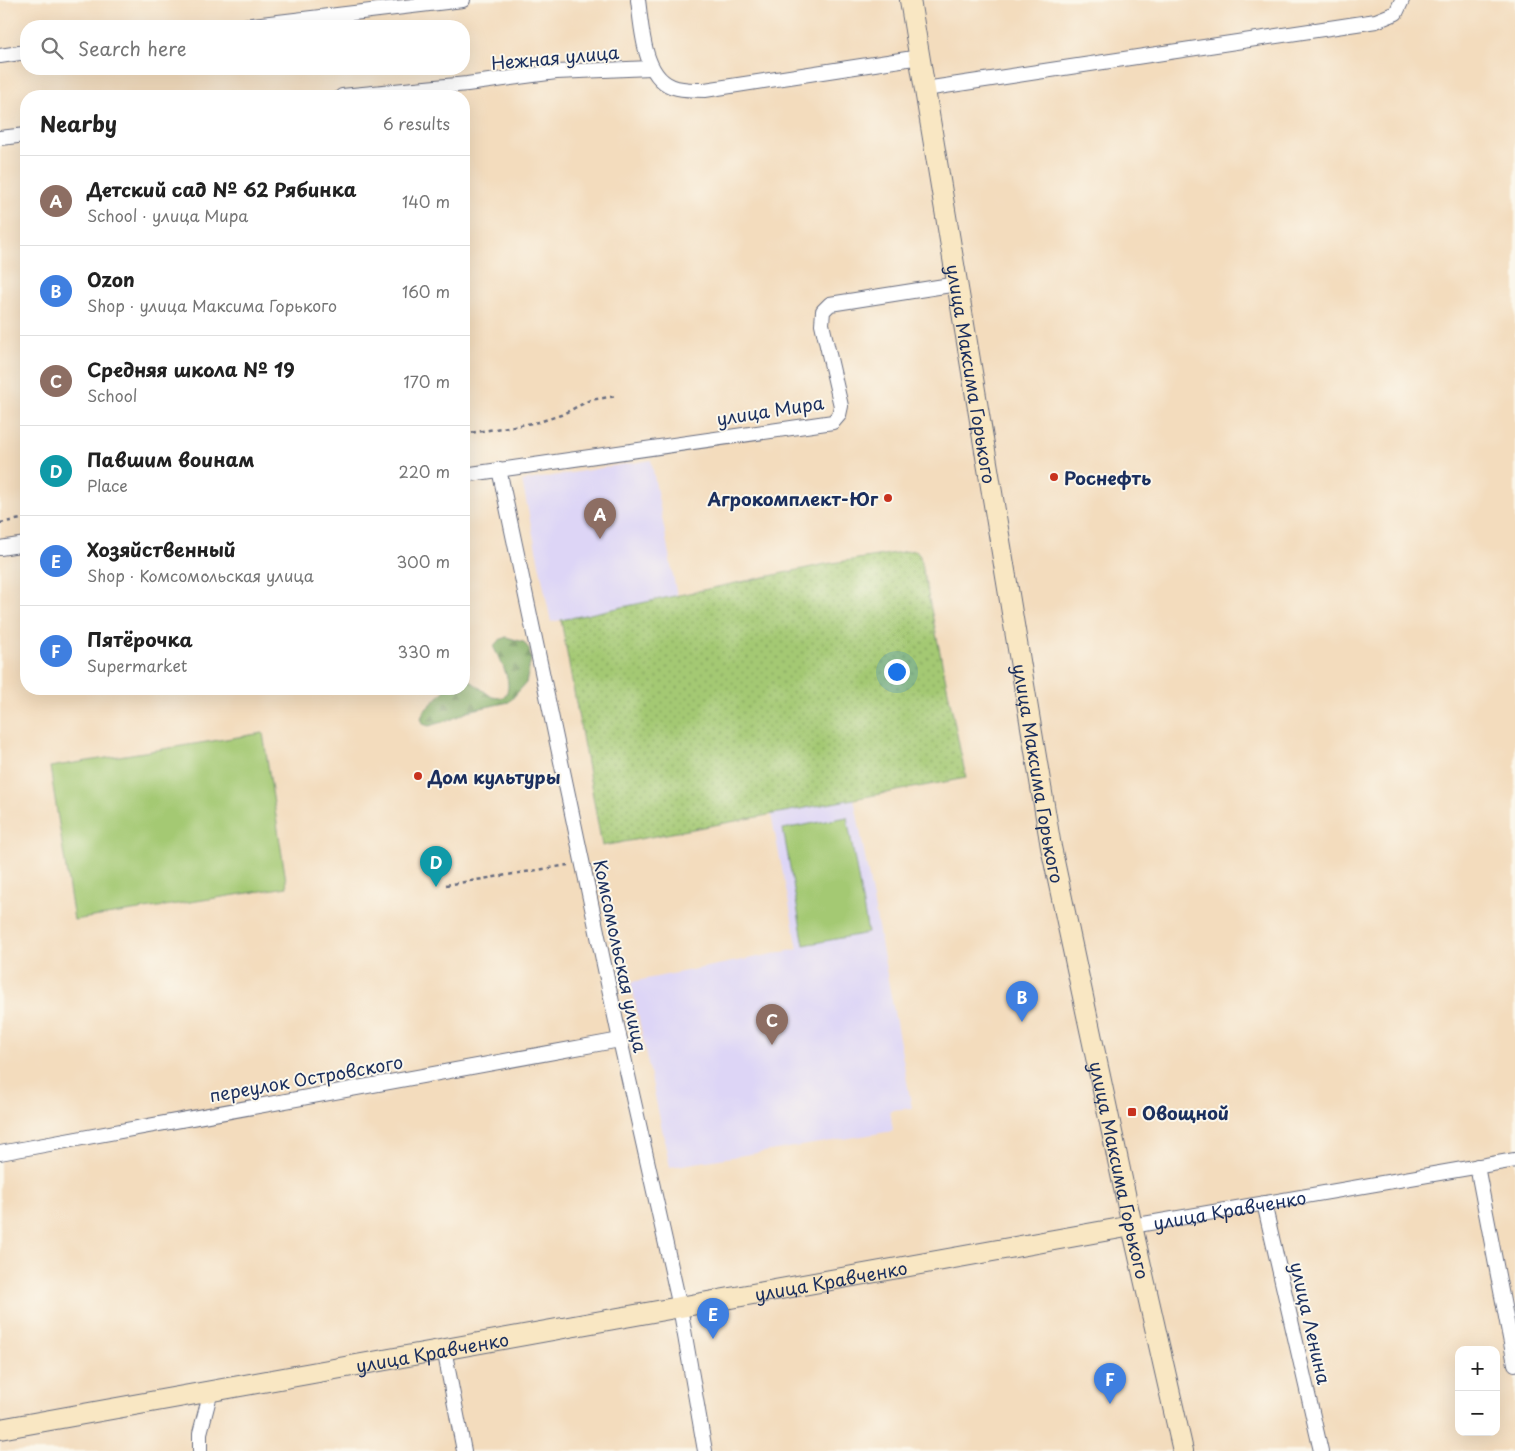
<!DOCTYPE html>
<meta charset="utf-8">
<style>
body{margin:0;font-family:"Playpen Sans",sans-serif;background:#f2f2f2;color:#222}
.controls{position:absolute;right:15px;bottom:15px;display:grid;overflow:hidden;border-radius:10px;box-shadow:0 5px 20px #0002}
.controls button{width:45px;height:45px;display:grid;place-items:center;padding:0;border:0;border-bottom:1px solid #e0e0e0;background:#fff;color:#222;font:25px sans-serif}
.you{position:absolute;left:896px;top:671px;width:18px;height:18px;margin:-12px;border:4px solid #fff;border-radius:50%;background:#1a73e8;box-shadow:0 0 0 8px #1a73e833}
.badge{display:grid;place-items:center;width:32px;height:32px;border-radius:50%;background:#b45309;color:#fff;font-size:16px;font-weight:700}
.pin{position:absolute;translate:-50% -41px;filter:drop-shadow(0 1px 2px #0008)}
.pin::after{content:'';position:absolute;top:26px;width:18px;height:15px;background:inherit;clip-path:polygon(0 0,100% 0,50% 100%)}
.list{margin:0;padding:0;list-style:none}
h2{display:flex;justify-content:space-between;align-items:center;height:65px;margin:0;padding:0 20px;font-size:21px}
h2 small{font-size:16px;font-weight:400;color:#767676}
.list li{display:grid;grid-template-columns:32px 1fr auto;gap:15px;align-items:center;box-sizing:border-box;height:90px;padding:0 20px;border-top:1px solid #e0e0e0}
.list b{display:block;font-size:19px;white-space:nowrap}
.list p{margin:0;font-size:16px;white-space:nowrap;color:#767676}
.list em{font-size:16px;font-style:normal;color:#767676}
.icon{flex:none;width:28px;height:28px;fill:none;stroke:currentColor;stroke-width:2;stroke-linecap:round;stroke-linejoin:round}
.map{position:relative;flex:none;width:1515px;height:1451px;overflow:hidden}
.search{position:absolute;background:#fff;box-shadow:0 5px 20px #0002;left:20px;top:20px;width:450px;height:55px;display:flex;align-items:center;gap:12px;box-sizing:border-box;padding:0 18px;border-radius:20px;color:#767676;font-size:19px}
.panel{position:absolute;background:#fff;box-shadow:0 5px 20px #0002;left:20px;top:90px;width:450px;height:605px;border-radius:20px}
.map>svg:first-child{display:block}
.built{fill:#ddd5f6}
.grass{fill:url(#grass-dots);stroke:#607c68}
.forest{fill:url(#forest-firs);stroke:#4f6e62}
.park{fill:#a4c973;stroke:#607c68}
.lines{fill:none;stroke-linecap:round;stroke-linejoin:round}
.street-casing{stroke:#676c7f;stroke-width:16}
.secondary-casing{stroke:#676c7f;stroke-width:22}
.path{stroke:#676c7f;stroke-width:2.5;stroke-dasharray:4 4;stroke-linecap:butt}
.street{stroke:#fff;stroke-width:14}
.secondary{stroke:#f9e7c3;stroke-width:20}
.poi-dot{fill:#c8321e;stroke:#fbf7ec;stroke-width:2}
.labels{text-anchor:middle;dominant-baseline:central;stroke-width:4;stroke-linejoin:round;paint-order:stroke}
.street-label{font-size:18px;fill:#1b2f5e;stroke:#fbf7ec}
.poi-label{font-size:18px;font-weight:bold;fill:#1b2f5e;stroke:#fbf7ec;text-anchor:start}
</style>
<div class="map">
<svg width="1515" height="1451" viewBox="0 0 1515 1451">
<defs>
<pattern id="grass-dots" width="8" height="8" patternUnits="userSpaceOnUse" patternTransform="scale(1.25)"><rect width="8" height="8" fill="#a4c973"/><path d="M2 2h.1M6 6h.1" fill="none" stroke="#85a462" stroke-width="1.8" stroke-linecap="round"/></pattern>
<pattern id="forest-firs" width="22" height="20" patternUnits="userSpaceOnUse" patternTransform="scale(1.25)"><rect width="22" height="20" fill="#83ad65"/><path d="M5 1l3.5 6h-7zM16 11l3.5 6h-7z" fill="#6a8d56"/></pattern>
</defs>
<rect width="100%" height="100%" fill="#fbf7ec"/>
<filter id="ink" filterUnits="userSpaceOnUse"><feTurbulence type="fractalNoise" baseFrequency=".02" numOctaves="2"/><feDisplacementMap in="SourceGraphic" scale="10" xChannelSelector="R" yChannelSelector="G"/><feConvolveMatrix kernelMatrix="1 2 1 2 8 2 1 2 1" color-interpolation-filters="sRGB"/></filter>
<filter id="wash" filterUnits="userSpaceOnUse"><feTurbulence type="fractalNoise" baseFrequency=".0096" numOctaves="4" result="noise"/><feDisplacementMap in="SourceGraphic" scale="20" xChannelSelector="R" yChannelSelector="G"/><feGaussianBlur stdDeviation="1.12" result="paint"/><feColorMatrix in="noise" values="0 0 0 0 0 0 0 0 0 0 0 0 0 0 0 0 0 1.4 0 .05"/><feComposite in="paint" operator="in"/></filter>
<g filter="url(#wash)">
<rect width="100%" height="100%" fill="#f3dcbd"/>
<!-- built -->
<path class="built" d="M651,460L677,596L551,622L522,481Z
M854,798L912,1108L890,1110L893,1131L670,1167L631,982L798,949L771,814Z"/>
<!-- grass -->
<path class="grass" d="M915,550L920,556L966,778L602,846L561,620L826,564Z"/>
<!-- forest -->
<path class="forest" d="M506,637L524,642L529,649L531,659L526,683L509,702L472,710L452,719L429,726L423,724L421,718L425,710L446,689H464V676L492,697L502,698C517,687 500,661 494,648C496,641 499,640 506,637Z"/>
<!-- park -->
<path class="park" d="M263,733L287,887L74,920L50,767Z
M847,817L868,933L804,945L783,829Z"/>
</g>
<g filter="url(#ink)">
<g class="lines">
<defs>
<g id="street">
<path d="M638,0C642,28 643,81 677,88C686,90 696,90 705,90L920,57"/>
<path d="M244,26L463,0"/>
<path d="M0,56L26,52"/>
<path d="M925,89L1376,21L1396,13L1402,0"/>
<path d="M342,96L467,84L556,72L651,68"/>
<path d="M0,138L26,135"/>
<path d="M499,469L620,1040L680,1307L705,1451"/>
<path d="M464,475L833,422L839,415L841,406L822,324L823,311L830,304L957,284"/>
<path d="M0,548L26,544"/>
<path d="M0,1153L620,1040"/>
<path d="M1477,1166L1515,1364"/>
<path d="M1264,1203L1321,1451"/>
<path id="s1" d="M1132,1226L1515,1160"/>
<path d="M444,1349L464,1451"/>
<path d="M200,1451V1433L211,1391"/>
</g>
<g id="secondary">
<path id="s2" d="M910,0L1051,847L1132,1226L1183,1451"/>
<path id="s3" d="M0,1429L1132,1226"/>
</g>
</defs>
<!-- street casing -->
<use href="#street" class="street-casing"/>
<!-- secondary casing -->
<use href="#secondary" class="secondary-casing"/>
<!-- path -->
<path class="path" d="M464,434L539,422L561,415L590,400L617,396
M0,523L26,518
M446,885L568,865"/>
<!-- street -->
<use href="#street" class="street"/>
<!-- secondary -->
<use href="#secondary" class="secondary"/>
</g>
</g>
<!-- markers -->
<g class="poi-dot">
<circle cx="1054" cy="477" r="5"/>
<circle cx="888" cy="498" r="5"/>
<circle cx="418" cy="776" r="5"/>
<rect x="1127" y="1107" width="10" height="10" rx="2.5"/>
</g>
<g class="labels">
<!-- street labels -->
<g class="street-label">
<text transform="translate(555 57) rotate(-5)">Нежная улица</text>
<text stroke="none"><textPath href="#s2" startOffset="379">улица Максима Горького</textPath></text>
<text transform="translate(770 410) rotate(-9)">улица Мира</text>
<text stroke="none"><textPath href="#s2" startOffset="784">улица Максима Горького</textPath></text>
<text transform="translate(621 956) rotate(78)">Комсомольская улица</text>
<text transform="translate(306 1078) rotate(-10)">переулок Островского</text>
<text stroke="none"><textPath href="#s2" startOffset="1189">улица Максима Горького</textPath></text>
<text stroke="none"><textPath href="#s1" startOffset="99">улица Кравченко</textPath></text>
<text stroke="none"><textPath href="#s3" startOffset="844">улица Кравченко</textPath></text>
<text transform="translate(1311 1323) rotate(77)">улица Ленина</text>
<text stroke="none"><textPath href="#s3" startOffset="439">улица Кравченко</textPath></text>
</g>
<!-- poi labels -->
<g class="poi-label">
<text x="1064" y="477">Роснефть</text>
<text x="878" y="498" text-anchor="end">Агрокомплект-Юг</text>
<text x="428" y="776">Дом культуры</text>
<text x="1142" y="1112">Овощной</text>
</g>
</g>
</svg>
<div class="controls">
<button>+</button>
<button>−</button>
</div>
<div class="you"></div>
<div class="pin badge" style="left:600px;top:539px;background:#8d6e63">A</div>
<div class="pin badge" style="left:1022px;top:1022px;background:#3f7fe0">B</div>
<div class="pin badge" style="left:772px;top:1045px;background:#8d6e63">C</div>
<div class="pin badge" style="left:436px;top:887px;background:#0f9aa8">D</div>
<div class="pin badge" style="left:713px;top:1339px;background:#3f7fe0">E</div>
<div class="pin badge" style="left:1110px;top:1404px;background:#3f7fe0">F</div>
<div class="search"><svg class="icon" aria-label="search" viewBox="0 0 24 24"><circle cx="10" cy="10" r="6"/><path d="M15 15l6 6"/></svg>Search here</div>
<section class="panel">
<h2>Nearby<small>6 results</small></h2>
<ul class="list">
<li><span class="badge" style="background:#8d6e63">A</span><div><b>Детский сад № 62 Рябинка</b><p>School · улица Мира</p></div><em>140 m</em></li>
<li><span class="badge" style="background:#3f7fe0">B</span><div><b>Ozon</b><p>Shop · улица Максима Горького</p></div><em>160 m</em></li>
<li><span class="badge" style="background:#8d6e63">C</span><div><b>Средняя школа № 19</b><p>School</p></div><em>170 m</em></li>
<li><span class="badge" style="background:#0f9aa8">D</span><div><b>Павшим воинам</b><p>Place</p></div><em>220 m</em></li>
<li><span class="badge" style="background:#3f7fe0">E</span><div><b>Хозяйственный</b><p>Shop · Комсомольская улица</p></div><em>300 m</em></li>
<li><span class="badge" style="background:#3f7fe0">F</span><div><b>Пятёрочка</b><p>Supermarket</p></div><em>330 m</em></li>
</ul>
</section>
</div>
